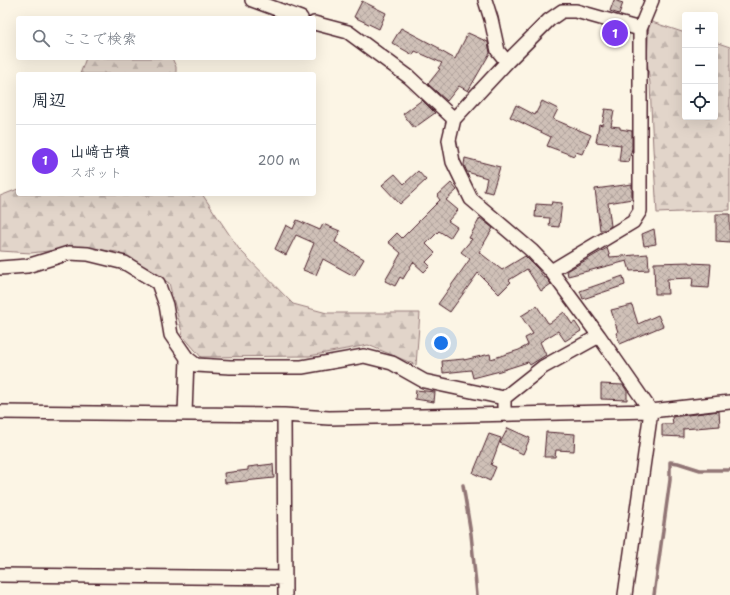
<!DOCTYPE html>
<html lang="ja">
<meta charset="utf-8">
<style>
body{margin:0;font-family:"Shantell Sans","Klee One",sans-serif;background:#f6f6f7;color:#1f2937}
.controls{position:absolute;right:12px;top:12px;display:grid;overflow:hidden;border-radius:4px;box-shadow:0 4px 16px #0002}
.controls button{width:36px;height:36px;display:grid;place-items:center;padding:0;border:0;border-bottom:1px solid #e0e1e3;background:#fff;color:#1f2937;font:20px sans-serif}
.you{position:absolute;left:441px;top:343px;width:14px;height:14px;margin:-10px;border:3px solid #fff;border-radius:50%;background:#1a73e8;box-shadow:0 0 0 6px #1a73e833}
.badge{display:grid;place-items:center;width:26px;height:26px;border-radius:50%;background:#7c3aed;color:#fff;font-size:13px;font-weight:700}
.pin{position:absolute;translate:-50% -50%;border:2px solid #fff;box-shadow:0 1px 4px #0006}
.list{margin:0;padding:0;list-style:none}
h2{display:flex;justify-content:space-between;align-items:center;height:52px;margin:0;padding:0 16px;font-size:17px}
h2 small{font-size:13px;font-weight:400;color:#747a83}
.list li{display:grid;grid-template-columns:26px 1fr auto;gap:12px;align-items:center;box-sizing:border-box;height:72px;padding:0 16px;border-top:1px solid #e0e1e3}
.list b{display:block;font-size:15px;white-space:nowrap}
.list p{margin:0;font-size:13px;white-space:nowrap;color:#747a83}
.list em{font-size:13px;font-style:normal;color:#747a83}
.icon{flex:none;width:22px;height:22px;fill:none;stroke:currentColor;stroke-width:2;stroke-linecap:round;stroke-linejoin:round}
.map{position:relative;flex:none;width:730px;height:595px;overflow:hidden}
.search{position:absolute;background:#fff;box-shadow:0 4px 16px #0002;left:16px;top:16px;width:300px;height:44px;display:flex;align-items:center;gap:10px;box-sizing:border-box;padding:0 14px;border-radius:4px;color:#747a83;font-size:15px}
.panel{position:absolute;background:#fff;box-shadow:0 4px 16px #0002;left:16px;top:72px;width:300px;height:124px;border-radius:4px}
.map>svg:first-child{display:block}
.forest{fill:url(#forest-firs);stroke:#967a7a}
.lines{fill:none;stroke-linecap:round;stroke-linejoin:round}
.stream{stroke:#917474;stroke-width:3.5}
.building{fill:url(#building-cross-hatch);stroke:#4a1f2b}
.minor-casing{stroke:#4a1f2b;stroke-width:16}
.minor{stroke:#fcf5e5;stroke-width:13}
</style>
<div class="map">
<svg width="730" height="595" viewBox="0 0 730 595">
<defs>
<pattern id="forest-firs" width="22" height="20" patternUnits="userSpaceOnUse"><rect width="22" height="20" fill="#e2d5ca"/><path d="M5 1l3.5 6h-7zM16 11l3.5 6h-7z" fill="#c3b6ae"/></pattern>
<pattern id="building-cross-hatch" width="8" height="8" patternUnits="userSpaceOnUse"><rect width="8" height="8" fill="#cfc0b7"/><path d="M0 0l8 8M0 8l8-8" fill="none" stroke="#b3a59e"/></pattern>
</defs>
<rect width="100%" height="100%" fill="#fcf5e5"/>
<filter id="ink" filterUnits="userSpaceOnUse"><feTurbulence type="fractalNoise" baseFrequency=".025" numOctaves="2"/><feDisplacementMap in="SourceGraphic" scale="8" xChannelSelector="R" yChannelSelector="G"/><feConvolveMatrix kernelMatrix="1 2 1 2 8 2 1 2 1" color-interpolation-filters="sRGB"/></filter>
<g filter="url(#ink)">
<!-- forest -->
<path class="forest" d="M649,21L685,33V117H715V42L730,47V210L657,213L653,149L650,84L647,60Z
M86,58H172L176,67V74H80Z
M18,189V194H202L239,249L293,304L327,313H420L416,365L368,345L309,356L201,357L183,336L169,283L117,252L82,247L31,253L0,251V196Z"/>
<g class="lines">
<!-- stream -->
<path class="stream" d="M463,485L471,534L477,595
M654,595L670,480V462L678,463L700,470H730"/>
</g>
<!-- building -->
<path class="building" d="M614,0L623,3L619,14L610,11Z
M362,1L386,13L379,29L354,17Z
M401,28L439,48V50L455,59L468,33L488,42L490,53L468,91L459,86L447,101L428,84L440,69L438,68L442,63L415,51L413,55L392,43Z
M422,100L435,113L414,128L403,114Z
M542,101L558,109L553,119L591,135L582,154L576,152L574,156L547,146L551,137L510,117L516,105L535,115Z
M605,109L614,110L611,126L620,127V129L632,131V148L629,162L619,161L621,145L596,142L599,124L602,125Z
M465,158L500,167L492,193L484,191L487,178L467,172L464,165Z
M418,171L426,180L400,204L382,185L395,174L404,184Z
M451,183L457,190L446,200L458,210L448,221L457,227L450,238L439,231L426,244L435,253L426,262L430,266L424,272L413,262L403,279L400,277L395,286L385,281L401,253L388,242L397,233L402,238L440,200L437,196Z
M632,184V199L608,203L611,226L605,230H600L595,189Z
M552,202L562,203L559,227L549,226L550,218L535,217L536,204L551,205Z
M716,214H730V242L716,241Z
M480,218L493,228L479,252L502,270L525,256L538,269L544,278L546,277L551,284L541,291L527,269L509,280L511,282L499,294L478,273L450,312L438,304L470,259L461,252L472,239L469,238Z
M297,220L320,230L323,224L340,231L335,242L364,259L354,276L323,259L316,275L303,270L314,243L296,235L286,255L275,249L286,225L293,229Z
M654,229L656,244L644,246L642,234Z
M607,248L610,257L648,254L649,270L630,271L627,261L568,276L567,271Z
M690,262V263L711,264L709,288L692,287L693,278L667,279L668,294H655L654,263Z
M623,276L625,285L583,299L580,291Z
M632,305L638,324L658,315L663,326L620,344L616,333L618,332L611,310Z
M537,306L548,323H550L564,312L572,324L575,322L581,331L565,341L558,331L540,342L546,355L530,365L528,362L500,371L473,378L471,370L443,373L442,361L464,359V360L490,354L491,359L519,350L528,345L525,338L533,334L521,316Z
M601,384L623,385L627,391V400L601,399Z
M416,390L435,392L434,402L415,399Z
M719,411L720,426L683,429V437L662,436V424H673L672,417Z
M508,428L530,438L523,454L500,443Z
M546,432L575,434L574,451L556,450L555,457H544Z
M489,434L501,438L491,465L496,467L490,481L473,473Z
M273,464L274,478L225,483L224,473L248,470V467Z"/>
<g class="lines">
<defs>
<path id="minor" d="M252,0L301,18
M485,0L491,19L498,51L507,62
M314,23L348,32L409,77L454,119
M0,268L27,266L69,253L88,254L125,263L158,283L166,305L171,335L187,358L196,365L230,367H302L364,356L392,363L424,381L504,398
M551,271L633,222L640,211V29L652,0
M504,407V398L543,367L599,336
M0,412L284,415L329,418L651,411L730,402
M185,414L187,358
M284,415L285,595
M0,575L285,578
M625,595L651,411L599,336L551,271L532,251L471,199L453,162L449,140L454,119L507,62L549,20L562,11H576L640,29"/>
</defs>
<!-- minor casing -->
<use href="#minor" class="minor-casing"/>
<!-- minor -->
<use href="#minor" class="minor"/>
</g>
</g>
</svg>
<div class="controls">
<button>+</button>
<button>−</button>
<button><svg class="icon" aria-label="locate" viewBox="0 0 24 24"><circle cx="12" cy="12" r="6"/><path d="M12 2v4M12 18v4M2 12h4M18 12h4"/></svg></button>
</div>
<div class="you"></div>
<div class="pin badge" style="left:615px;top:33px">1</div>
<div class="search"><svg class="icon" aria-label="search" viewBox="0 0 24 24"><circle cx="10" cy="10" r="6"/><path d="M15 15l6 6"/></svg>ここで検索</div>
<section class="panel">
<h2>周辺<small></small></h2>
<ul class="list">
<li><span class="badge">1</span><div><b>山﨑古墳</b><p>スポット</p></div><em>200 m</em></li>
</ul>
</section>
</div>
